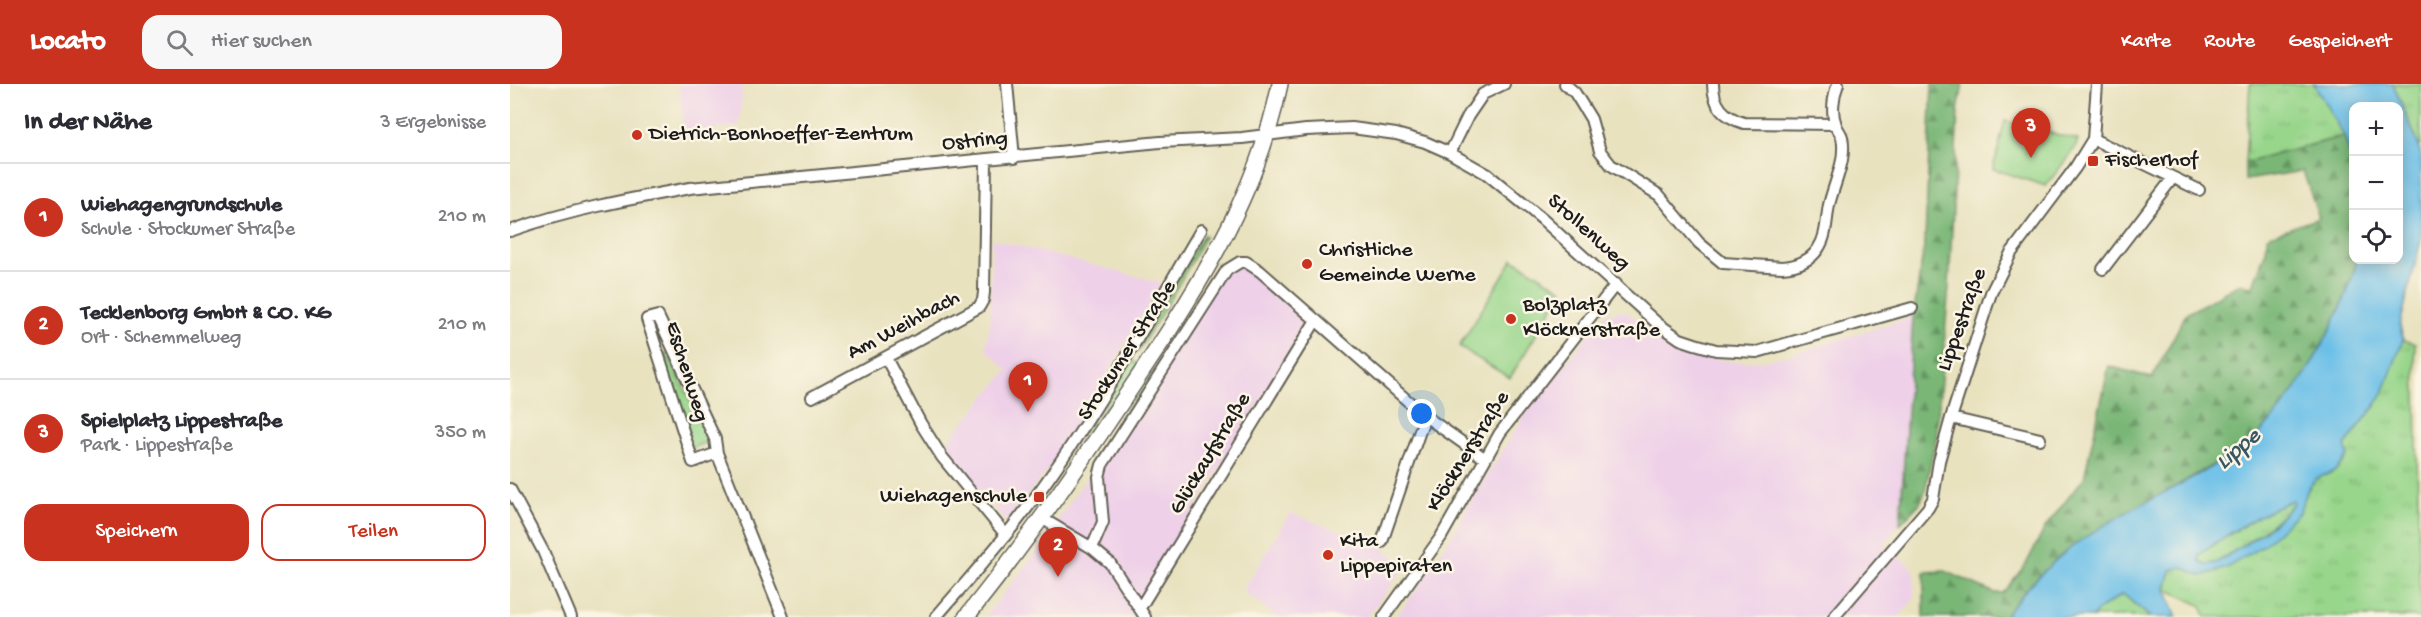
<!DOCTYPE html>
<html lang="de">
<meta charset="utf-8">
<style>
body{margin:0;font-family:"Gochi Hand",sans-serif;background:#f7f7f7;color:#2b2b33}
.controls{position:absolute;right:18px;top:18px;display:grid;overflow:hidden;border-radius:12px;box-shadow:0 3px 15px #0003}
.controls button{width:54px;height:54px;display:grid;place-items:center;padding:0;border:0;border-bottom:2px solid #e1e1e2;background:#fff;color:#2b2b33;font:30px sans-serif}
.you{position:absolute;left:912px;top:330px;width:21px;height:21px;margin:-15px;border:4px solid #fff;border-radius:50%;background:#1a73e8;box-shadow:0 0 0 9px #1a73e833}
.badge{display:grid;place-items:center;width:39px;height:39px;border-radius:50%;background:#c8321e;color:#fff;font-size:20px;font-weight:700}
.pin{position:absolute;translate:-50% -50px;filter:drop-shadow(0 2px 3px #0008)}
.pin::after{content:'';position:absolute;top:32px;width:21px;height:18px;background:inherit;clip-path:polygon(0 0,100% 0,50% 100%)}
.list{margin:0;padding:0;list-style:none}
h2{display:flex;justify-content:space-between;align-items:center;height:78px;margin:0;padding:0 24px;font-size:26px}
h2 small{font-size:20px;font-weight:400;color:#7c7c81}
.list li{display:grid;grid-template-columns:39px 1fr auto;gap:18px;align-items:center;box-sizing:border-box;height:108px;padding:0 24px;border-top:2px solid #e1e1e2}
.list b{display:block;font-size:22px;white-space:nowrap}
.list p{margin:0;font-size:20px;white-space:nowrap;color:#7c7c81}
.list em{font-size:20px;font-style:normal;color:#7c7c81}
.actions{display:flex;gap:12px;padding:18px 24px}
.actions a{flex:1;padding:14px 0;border:2px solid #c8321e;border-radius:18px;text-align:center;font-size:21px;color:#c8321e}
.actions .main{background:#c8321e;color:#fff}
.icon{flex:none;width:33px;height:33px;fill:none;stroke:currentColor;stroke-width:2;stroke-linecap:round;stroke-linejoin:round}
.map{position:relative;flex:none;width:1911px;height:533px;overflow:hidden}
header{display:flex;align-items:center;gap:36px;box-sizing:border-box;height:84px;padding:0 30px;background:#c8321e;color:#fff}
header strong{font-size:28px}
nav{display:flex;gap:33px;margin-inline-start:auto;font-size:21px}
.search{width:420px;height:54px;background:#f7f7f7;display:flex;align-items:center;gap:15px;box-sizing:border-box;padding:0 21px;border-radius:18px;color:#7c7c81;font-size:22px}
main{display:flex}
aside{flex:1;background:#fff}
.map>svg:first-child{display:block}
.built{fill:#eed0e8}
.grass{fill:url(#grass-tufts);stroke:#5a7954;stroke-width:1.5}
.forest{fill:url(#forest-firs);stroke:#4b6a4a;stroke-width:1.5}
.park{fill:#98d68b;stroke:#5a7954;stroke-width:1.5}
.water{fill:#6bbfe8;stroke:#446e82;stroke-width:1.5;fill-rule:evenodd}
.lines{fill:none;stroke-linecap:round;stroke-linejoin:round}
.street-casing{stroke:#636155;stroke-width:14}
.secondary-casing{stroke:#636155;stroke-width:18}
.street{stroke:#fff;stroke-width:10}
.secondary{stroke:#fff;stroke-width:15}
.poi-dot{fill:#c8321e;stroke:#fcf5e5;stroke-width:2}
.labels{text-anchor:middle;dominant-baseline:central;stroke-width:5;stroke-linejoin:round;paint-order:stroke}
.poi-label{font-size:22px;fill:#1c1c1c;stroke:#fcf5e5;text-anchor:start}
.street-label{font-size:22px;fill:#1c1c1c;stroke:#fcf5e5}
.water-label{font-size:24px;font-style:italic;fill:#385563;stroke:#fcf5e5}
</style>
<header>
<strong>Locato</strong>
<div class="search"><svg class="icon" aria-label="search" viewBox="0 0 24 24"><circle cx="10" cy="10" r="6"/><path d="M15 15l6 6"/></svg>Hier suchen</div>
<nav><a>Karte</a><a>Route</a><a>Gespeichert</a></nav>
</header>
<main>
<aside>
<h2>In der Nähe<small>3 Ergebnisse</small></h2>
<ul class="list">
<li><span class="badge">1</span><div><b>Wiehagengrundschule</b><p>Schule · Stockumer Straße</p></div><em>210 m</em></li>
<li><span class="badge">2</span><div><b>Tecklenborg GmbH &amp; CO. KG</b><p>Ort · Schemmelweg</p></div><em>210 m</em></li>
<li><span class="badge">3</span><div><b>Spielplatz Lippestraße</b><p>Park · Lippestraße</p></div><em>350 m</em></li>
</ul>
<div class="actions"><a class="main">Speichern</a><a>Teilen</a></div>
</aside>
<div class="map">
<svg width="1911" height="533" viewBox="0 0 1911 533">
<defs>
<pattern id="grass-tufts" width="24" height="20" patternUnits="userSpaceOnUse" patternTransform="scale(1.5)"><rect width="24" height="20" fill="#98d68b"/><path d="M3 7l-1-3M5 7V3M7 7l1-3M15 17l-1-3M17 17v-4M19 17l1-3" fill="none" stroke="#82b777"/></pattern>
<pattern id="forest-firs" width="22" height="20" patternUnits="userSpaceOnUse" patternTransform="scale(1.5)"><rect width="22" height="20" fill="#7ab777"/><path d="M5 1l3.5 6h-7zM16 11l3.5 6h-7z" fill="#639461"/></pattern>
</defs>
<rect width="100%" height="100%" fill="#fcf5e5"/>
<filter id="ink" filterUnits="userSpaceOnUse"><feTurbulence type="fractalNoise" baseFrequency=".0167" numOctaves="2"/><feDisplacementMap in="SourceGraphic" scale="12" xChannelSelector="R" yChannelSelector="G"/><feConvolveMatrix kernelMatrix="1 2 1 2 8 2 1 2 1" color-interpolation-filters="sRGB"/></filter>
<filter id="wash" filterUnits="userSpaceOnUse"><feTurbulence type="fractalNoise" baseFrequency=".008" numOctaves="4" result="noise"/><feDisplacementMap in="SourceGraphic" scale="24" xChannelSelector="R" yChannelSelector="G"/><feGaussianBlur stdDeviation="1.35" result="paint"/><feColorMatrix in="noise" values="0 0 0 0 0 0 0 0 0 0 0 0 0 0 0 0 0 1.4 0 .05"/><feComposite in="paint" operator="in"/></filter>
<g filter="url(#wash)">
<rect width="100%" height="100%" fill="#e8e2bf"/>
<!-- built -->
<path class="built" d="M169,0H233L229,42L174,48Z
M482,155L651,199L549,371L497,438L432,364L498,286L476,265L480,238Z
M720,172L798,240L621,530L623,533H475L524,471L593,370Z
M1110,227L1118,229L1154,258L1169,265L1204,275L1226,278L1250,277L1279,271L1403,233L1389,440L1374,460L1403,485L1404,492V515L1389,533H886L906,507L939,456L958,422L1018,326L1095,231Z
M780,429L869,461L896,482L857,533H767L733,507Z"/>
<!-- grass -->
<path class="grass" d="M1740,0H1804L1834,52L1735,79Z
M1883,0H1911V62H1909Z
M693,151L695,152C675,192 651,230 628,268L625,266Z
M1893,256L1905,259L1910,533H1696L1690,521L1656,505L1661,486L1672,483L1691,492L1789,428L1798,405L1805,395L1825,387L1835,362L1871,312Z
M157,269L200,357L181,364L151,271Z
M622,277L629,280L605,316L576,351L573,348L577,340L585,338Z
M641,289L644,291L588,377L584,388L579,387L588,367Z
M1783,416L1784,418C1764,444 1733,460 1706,479L1696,480L1689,477L1690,470L1760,424Z
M1613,510L1640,533H1582L1591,524Z"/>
<!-- forest -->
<path class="forest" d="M1422,0H1453L1448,27L1439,202L1426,355L1414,411L1410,419L1390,440L1403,233L1415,156Z
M1834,52L1843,81L1844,176H1847V178C1831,234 1784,323 1738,360C1723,372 1703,380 1687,390C1647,414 1605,433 1568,459C1540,478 1514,506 1494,533H1414V488L1435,487L1485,509H1493L1516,480L1536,442L1574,394L1599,282L1642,294L1676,230L1731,199L1742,204L1756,166L1757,152L1809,134L1793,87L1735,96V79Z"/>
<!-- park -->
<path class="park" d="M1495,37L1568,56L1565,64L1536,102L1483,85Z
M1003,175L1053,206L1000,294L949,263Z"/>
<!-- water -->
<path class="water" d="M1804,0H1883L1909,62L1911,73V156L1890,241L1893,256L1872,312L1835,362L1838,372L1825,387L1805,395L1798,405L1789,428L1754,461L1717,484L1691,492L1672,483L1661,486L1656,505L1667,533H1640L1613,510L1591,524L1582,533H1494C1514,506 1540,479 1567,459C1620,421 1684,399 1736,360C1780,329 1836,228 1847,176H1888V22H1844L1843,81L1834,52ZM1783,416L1784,418C1764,445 1733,461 1706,479L1696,480L1689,477L1690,470C1719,449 1750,429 1783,416Z"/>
</g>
<g filter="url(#ink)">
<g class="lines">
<defs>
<path id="street" d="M497,0L504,74
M1055,0L1065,9L1081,35L1090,67L1101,81L1149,111L1189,159L1213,179L1272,183C1286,182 1300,177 1308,165C1317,152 1316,136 1319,121C1324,99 1337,76 1332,53C1331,49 1327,45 1326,41C1321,29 1323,12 1328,0
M1203,0C1203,21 1214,33 1234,39L1325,40
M1583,55L1689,106
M940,69L958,32L973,10L994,0
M0,147C59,126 119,115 180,104L650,58L732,54L796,46L842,44L886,50L915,58L940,69L977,90L1032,135L1147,239L1170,255L1185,260L1206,266L1247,268L1402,224
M1593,185L1662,95
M376,274L411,340L432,373L496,451
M302,313L469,223L473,216L474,208L476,77
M1441,334L1530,355
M207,369L183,378L137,235L148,232L205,355L207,369L273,533
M0,405L33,467L61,533
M533,435L582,464L600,479L635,533
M872,458L915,332
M582,464L593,438L589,393L592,381L717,186L730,178H736L750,187L915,332L974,374
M630,524L806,236
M426,533C456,498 487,464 514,428C581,340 635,241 691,146
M874,533L931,453L990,349L1106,200
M1324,533L1418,424L1423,415L1429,377L1441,334L1481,209L1501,169L1565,84L1583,55L1587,0"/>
<path id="secondary" d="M456,533C513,463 563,391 613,316C679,218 746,118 770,0"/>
</defs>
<!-- street casing -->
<use href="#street" class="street-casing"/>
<!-- secondary casing -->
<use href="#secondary" class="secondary-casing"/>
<!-- street -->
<use href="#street" class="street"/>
<!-- secondary -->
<use href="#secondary" class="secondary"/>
</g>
</g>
<!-- markers -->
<g class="poi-dot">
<circle cx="127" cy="51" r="6"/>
<rect x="1577" y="71" width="12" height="12" rx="3"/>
<circle cx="797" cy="180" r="6"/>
<circle cx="1001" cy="235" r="6"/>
<rect x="523" y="407" width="12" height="12" rx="3"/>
<circle cx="818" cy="471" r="6"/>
</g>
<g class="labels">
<!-- poi labels -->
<g class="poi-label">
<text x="139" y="51">Dietrich-Bonhoeffer-Zentrum</text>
<text x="1595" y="77">Fischerhof</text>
<text x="809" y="167">Christliche<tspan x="809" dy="25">Gemeinde Werne</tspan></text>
<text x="1013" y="222">Bolzplatz<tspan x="1013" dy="25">Klöcknerstraße</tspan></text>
<text x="517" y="413" text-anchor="end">Wiehagenschule</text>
<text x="830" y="458">Kita<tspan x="830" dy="25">Lippepiraten</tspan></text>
</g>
<!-- street labels -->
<g class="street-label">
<text transform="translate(465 58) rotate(-5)">Ostring</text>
<text transform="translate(1078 149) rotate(42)">Stollenweg</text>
<text transform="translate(1453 236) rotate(-70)">Lippestraße</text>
<text transform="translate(394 242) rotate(-28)">Am Weihbach</text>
<text transform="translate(618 267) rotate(-57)">Stockumer Straße</text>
<text transform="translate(176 288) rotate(73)">Eschenweg</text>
<text transform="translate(959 368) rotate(-58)">Klöcknerstraße</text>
<text transform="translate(701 370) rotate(-59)">Glückaufstraße</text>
</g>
<!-- water labels -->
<g class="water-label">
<text transform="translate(1729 366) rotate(-40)">Lippe</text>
</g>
</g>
</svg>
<div class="controls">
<button>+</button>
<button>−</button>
<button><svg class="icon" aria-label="locate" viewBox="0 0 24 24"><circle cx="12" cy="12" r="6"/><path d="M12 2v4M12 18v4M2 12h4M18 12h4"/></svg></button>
</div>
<div class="you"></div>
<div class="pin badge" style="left:518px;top:328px">1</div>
<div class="pin badge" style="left:548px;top:493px">2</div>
<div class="pin badge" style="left:1521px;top:74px">3</div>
</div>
</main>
